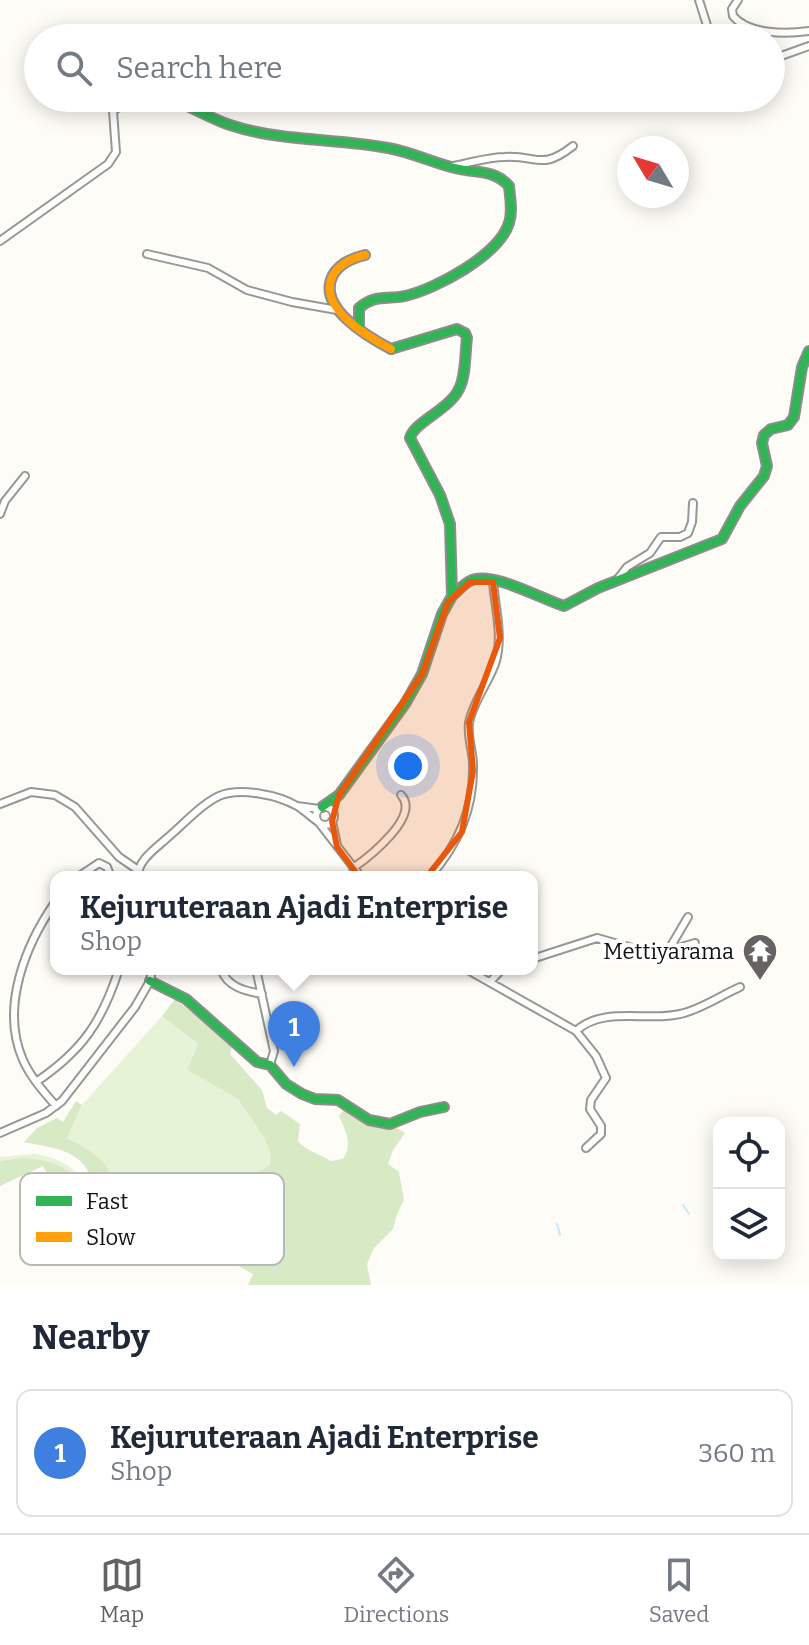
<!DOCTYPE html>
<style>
body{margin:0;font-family:Bitter,serif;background:#f2f2f3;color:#1f2937}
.controls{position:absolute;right:24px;bottom:24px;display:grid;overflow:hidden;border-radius:16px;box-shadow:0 4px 20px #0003}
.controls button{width:72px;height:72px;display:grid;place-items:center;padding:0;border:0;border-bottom:2px solid #e0e1e3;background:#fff;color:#1f2937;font:40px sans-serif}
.compass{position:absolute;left:617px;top:136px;width:72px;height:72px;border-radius:50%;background:#fff;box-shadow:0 4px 20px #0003;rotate:308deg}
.you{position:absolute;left:408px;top:766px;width:28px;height:28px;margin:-20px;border:6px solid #fff;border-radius:50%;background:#1a73e8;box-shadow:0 0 0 12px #1a73e833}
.badge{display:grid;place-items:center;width:52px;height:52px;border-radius:50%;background:#646362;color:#fff;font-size:26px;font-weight:700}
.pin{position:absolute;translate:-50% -66px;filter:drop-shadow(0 2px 4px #0008)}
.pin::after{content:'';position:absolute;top:42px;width:28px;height:24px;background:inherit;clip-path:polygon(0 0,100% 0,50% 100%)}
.popup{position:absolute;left:50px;top:871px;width:488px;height:104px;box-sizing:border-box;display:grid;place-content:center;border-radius:16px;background:#fff;filter:drop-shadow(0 2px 6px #0005);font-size:26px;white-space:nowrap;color:#747a83}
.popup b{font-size:30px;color:#1f2937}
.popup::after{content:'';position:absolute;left:50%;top:100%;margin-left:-16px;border:16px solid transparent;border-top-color:#fff}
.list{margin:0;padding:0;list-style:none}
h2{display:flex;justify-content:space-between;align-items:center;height:104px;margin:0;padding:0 32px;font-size:34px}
h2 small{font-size:26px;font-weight:400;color:#747a83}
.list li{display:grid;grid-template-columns:52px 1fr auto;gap:24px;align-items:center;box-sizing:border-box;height:128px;margin:0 16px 16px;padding:0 16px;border:2px solid #e0e1e3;border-radius:16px}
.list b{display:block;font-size:30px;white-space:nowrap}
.list p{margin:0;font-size:26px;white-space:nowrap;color:#747a83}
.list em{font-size:26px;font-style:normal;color:#747a83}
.icon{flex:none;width:44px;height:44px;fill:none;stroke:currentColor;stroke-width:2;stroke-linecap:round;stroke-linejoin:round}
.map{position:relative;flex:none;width:809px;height:1285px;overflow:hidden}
.search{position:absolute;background:#fff;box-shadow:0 4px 20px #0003;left:24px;right:24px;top:24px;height:88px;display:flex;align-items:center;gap:20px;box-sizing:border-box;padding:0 28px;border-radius:44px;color:#747a83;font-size:30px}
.sheet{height:248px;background:#fff}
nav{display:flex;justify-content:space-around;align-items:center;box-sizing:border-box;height:112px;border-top:2px solid #e0e1e3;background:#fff;font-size:22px;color:#747a83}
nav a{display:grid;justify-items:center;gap:4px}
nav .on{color:#646362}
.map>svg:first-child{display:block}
.green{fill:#e7f3d7}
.forest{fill:#d8eac5}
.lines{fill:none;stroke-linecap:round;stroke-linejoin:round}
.stream{stroke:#cde8f7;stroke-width:2}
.street-casing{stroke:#979795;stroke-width:10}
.fast-casing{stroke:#8e8d8b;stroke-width:12}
.slow-casing{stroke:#8e8d8b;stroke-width:12}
.street{stroke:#fffffe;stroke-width:6}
.fast{stroke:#30b455;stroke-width:8}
.slow{stroke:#ff9f0a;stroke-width:8}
.marked{fill:#e8590c;fill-opacity:0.2;stroke:#e8590c;stroke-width:6;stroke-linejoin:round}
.labels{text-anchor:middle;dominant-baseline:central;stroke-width:8;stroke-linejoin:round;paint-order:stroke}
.poi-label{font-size:22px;fill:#111;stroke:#fff;text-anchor:end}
.key{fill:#fff;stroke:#b8b8b8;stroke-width:2}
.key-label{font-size:22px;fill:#111}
</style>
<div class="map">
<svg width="809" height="1285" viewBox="0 0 809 1285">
<rect width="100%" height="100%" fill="#fdfcf7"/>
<!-- green -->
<path class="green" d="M162,1016L198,1044L187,1070L238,1099L265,1139L272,1154L270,1165L229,1190L212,1210L193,1202L162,1207L148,1198L136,1204L122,1201L115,1193L112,1176L67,1138L82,1105Z
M35,1154C67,1158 103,1182 69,1213L59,1214L48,1191L55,1188L66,1209C80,1200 81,1187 71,1175L21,1158L0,1161V1157Z"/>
<!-- forest -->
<path class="forest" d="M175,999L233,1045L230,1054L262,1090L267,1108L276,1115L281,1111L300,1124L298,1141C306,1151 320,1154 331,1161L343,1159C353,1144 346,1132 339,1116L348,1104L369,1120L390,1124L405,1133L393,1150L388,1164L399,1172L404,1200L397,1214L393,1229L374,1248L367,1264L371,1285H248L253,1274L199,1244H187L94,1193C90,1150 58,1149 24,1142L37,1128L57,1118L63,1122L76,1101L82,1105L67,1138C80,1145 94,1152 104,1163C119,1182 112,1217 147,1198L162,1207L193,1202L212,1209L229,1190L270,1165L271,1154L265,1139L238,1099L187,1070L198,1044L162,1016Z
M21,1158C40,1159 75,1163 78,1189C80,1198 74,1204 66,1209L43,1166L0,1186V1161Z"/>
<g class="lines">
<!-- stream -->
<path class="stream" d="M683,1205L689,1214
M557,1224L560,1235"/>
<defs>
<path id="street" d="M699,0L711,38
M738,0L732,9L733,16C749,35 787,34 809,31
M771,57L781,56L809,46
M453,166C470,163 488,157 505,157C538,155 541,171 573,146
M0,241L108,164L116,152L113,111L122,105L144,98
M147,254L208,268L247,290L292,302L337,310
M0,514L5,501L25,476
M616,581L627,567L650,553L661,537H680L688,533L692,522L693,503
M0,804L31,792L55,795L75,807L119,857L138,870
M297,806L319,809
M316 816a9 9 0 1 1 18 0a9 9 0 1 1-18 0Z
M332,821L337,845
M320,824L361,877
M353,868C369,857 421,816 401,795
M78,877L99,863L107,867L111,877
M138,877C137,861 155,849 166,839C183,825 200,805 219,796C240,787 278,795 297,806C304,810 311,817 317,821
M430,877C458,844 474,810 473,765C473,752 467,736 469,723C473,701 490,681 496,661C503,635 495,607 493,582
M56,901C25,945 0,1008 23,1060C31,1078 44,1092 56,1106
M668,951L688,917
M532,959L597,938L650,953L668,951L695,943
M221,969C227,987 245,991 262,994
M256,969L274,1051L270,1065
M466,969L576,1031L596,1056L606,1078L591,1100L590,1109L601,1126V1134L586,1148
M490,982L502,969
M576,1031C604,1005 649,1023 684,1013C703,1008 722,995 740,987
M36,1082C82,1051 102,1022 119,969
M0,1133L46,1113L62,1101L135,1007L150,981L152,969"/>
<path id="fast" d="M169,98C191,106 211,119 230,125C281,142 337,138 388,148C412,152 435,164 459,169C478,173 495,170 509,186C510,198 513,211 509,223C499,255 436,289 405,296C386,300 375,294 359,308V327
M452,596C458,591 464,583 472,580C495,572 541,599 564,606L598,588L722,539L740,506L764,476L767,466L762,443L764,435L771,429L788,425L794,417L802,367L809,351
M322,807L339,795L405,704L422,674L442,614L452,596L450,524L440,495L410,438C414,422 449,410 459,389C466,376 465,353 467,338L465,333L457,329L391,349
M150,981L186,999L257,1062L270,1065L286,1084L302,1094L315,1099L338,1100L369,1120L390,1124L420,1112L444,1107"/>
<path id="slow" d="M365,255C352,258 340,263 333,275C316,307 368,337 391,349"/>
</defs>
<!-- street casing -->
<use href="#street" class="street-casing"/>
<!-- fast casing -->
<use href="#fast" class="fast-casing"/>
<!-- slow casing -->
<use href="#slow" class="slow-casing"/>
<!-- street -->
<use href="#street" class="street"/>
<!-- fast -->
<use href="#fast" class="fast"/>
<!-- slow -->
<use href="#slow" class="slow"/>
</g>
<!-- marked area -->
<path class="marked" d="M470,582H493L500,638L469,722L473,771L462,832L392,921L337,847L332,821L339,795L422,674L448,602Z"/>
<!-- icons -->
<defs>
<symbol id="temple-pin" viewBox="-11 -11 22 30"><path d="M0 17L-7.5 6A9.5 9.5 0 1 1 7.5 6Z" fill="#646362" stroke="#fff"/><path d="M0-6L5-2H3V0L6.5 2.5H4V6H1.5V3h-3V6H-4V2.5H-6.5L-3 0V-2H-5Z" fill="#fff"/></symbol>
</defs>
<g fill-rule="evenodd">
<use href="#temple-pin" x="740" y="931" width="40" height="54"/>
</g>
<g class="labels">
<!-- poi labels -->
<g class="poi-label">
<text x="734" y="951">Mettiyarama</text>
</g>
</g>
<!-- legend -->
<rect x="20" y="1173" width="264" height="92" rx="12" class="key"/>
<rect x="36" y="1196" width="36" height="10" fill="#30b455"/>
<rect x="36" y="1232" width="36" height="10" fill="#ff9f0a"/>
<g class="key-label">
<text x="86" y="1209">Fast</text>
<text x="86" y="1245">Slow</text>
</g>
</svg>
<div class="controls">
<button><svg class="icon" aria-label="locate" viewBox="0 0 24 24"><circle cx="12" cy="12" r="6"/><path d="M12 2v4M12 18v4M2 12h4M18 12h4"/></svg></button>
<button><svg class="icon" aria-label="layers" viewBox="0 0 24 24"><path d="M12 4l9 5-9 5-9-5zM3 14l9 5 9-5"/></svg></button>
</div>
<svg class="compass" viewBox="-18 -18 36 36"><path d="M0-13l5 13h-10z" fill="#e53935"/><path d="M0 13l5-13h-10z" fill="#747a83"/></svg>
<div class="you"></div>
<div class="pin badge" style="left:294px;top:1067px;background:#3f7fe0">1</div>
<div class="popup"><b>Kejuruteraan Ajadi Enterprise</b>Shop</div>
<div class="search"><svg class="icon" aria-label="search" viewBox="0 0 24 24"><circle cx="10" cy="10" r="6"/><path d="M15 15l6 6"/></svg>Search here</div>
</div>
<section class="sheet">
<h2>Nearby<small></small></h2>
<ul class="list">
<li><span class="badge" style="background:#3f7fe0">1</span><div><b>Kejuruteraan Ajadi Enterprise</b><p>Shop</p></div><em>360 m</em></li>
</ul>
</section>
<nav>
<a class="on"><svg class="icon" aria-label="map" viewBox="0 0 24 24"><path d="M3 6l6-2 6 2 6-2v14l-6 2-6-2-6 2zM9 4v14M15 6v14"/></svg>Map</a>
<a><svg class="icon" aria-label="directions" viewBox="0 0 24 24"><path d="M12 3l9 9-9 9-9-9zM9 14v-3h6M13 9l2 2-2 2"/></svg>Directions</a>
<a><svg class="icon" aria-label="saved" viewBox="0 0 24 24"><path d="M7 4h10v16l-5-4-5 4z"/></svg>Saved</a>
</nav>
